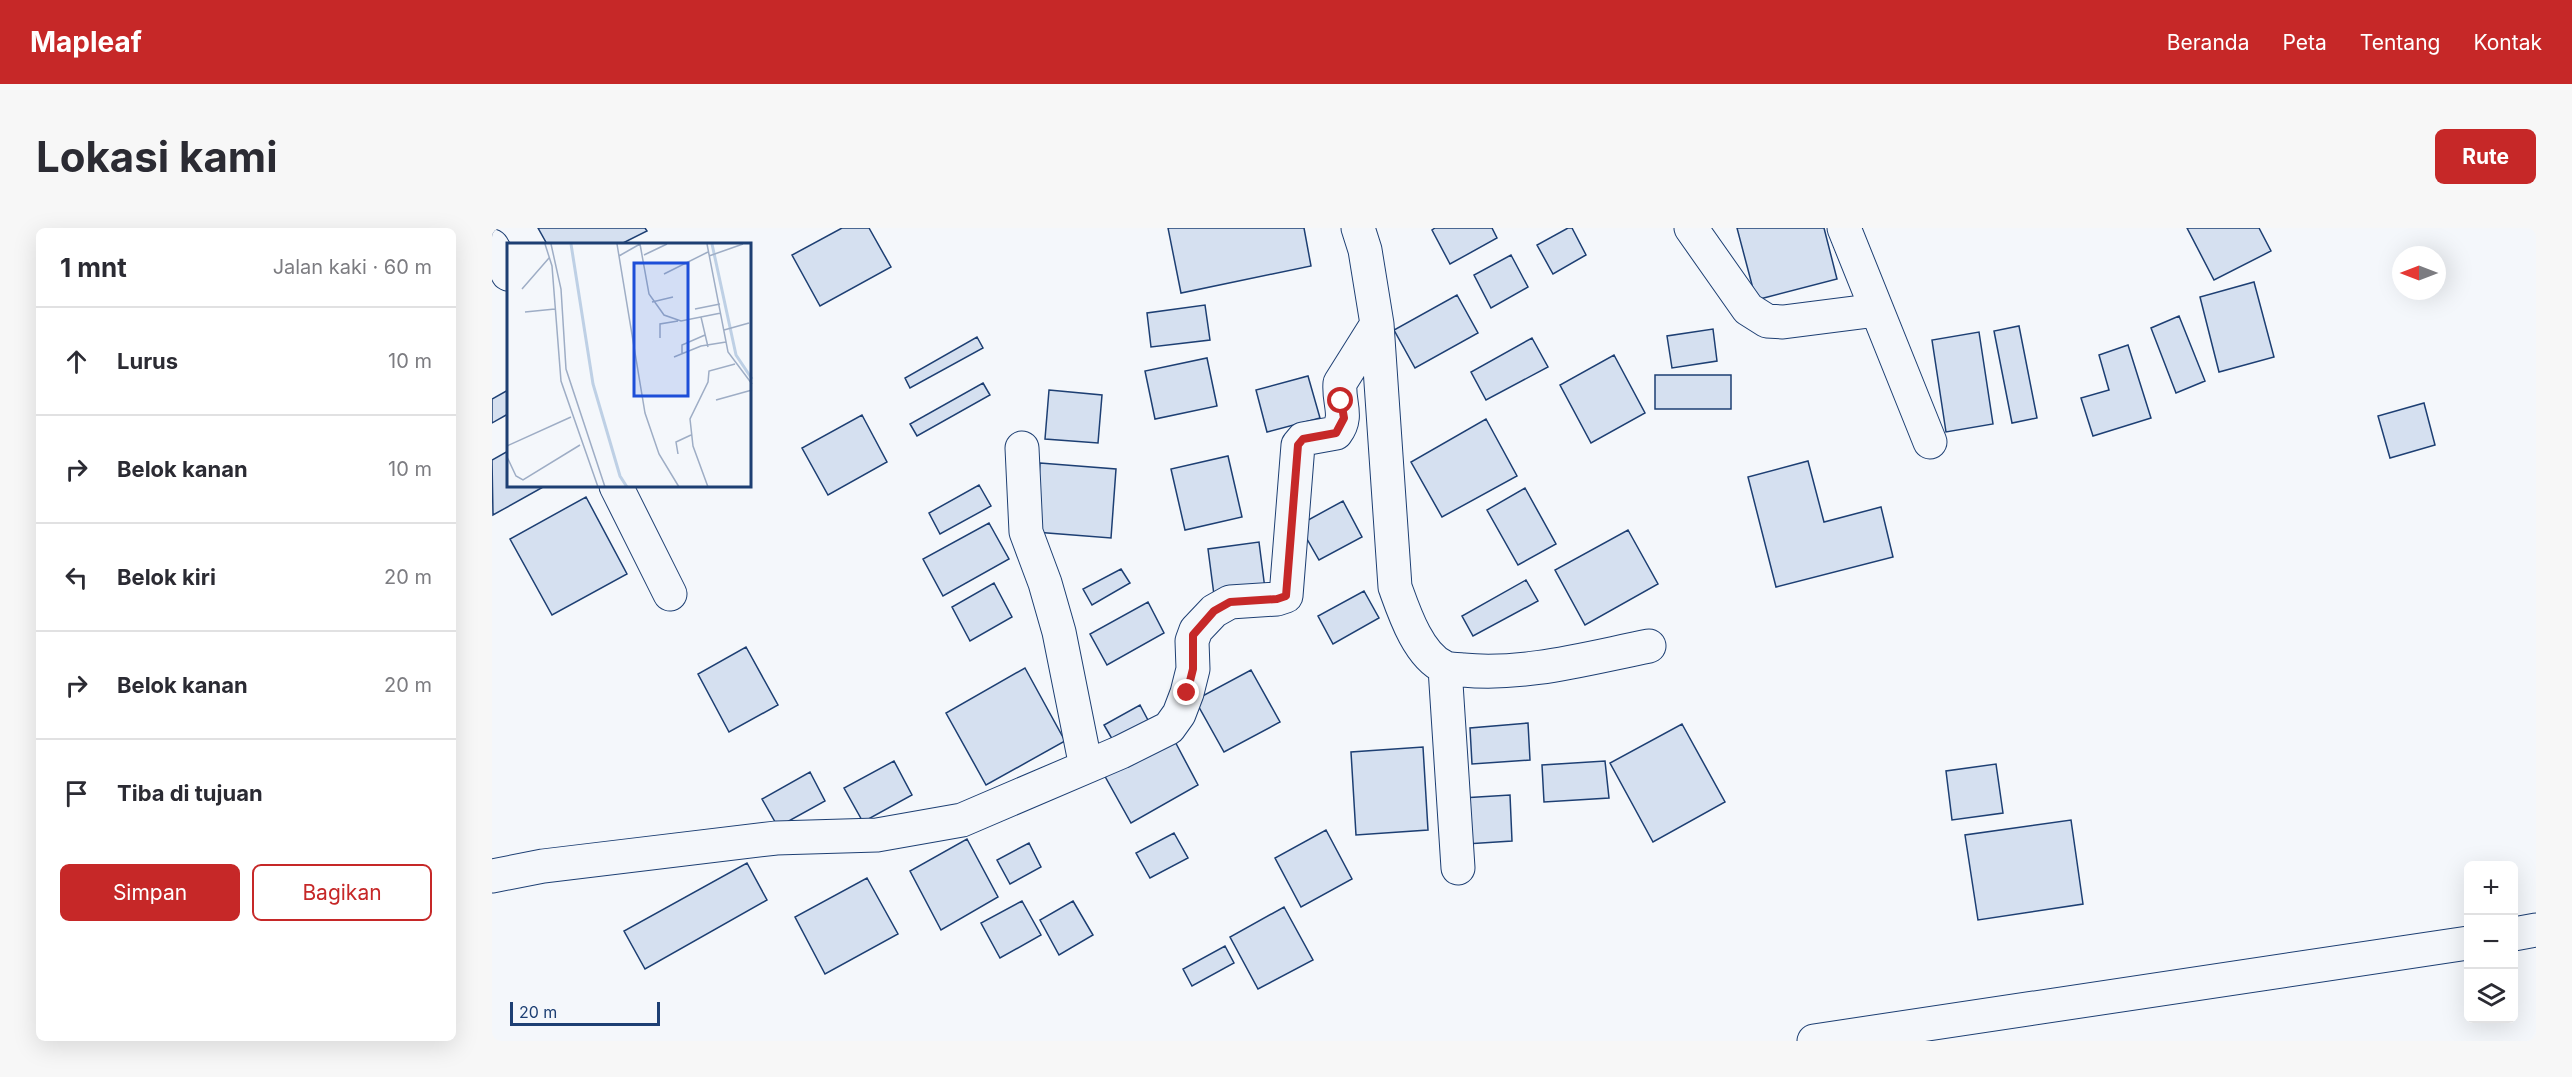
<!DOCTYPE html>
<html lang="id">
<meta charset="utf-8">
<style>
body{margin:0;font-family:Inter,sans-serif;background:#f7f7f7;color:#2b2b33}
.controls{position:absolute;right:18px;bottom:18px;display:grid;overflow:hidden;border-radius:9px;box-shadow:0 6px 24px #0002}
.controls button{width:54px;height:54px;display:grid;place-items:center;padding:0;border:0;border-bottom:2px solid #e1e1e2;background:#fff;color:#2b2b33;font:30px sans-serif}
.compass{position:absolute;left:1900px;top:18px;width:54px;height:54px;border-radius:50%;background:#fff;box-shadow:0 6px 24px #0002;rotate:270deg}
.scale{position:absolute;left:18px;bottom:15px;width:150px;box-sizing:border-box;padding-left:6px;border:3px solid #1d3f73;border-top:0;font-size:16px;line-height:21px;white-space:nowrap;color:#1d3f73;-webkit-text-stroke:4px #f4f7fb;paint-order:stroke}
.stop{position:absolute;width:18px;height:18px;margin:-14px;border:4px solid #c62828;border-radius:50%;background:#fff}
.stop.end{background:#c62828;border-color:#fff;box-shadow:0 2px 6px #0008}
.list{margin:0;padding:0;list-style:none}
h2{display:flex;justify-content:space-between;align-items:center;height:78px;margin:0;padding:0 24px;font-size:26px}
h2 small{font-size:20px;font-weight:400;color:#7c7c81}
.list li{display:grid;grid-template-columns:39px 1fr auto;gap:18px;align-items:center;box-sizing:border-box;height:108px;padding:0 24px;border-top:2px solid #e1e1e2}
.list b{display:block;font-size:22px;white-space:nowrap}
.list em{font-size:20px;font-style:normal;color:#7c7c81}
.actions{display:flex;gap:12px;padding:18px 24px}
.actions a{flex:1;padding:14px 0;border:2px solid #c62828;border-radius:9px;text-align:center;font-size:21px;color:#c62828}
.actions .main{background:#c62828;color:#fff}
.icon{flex:none;width:33px;height:33px;fill:none;stroke:currentColor;stroke-width:2;stroke-linecap:round;stroke-linejoin:round}
.map{position:relative;flex:none;width:2044px;height:813px;overflow:hidden;border-radius:9px}
header{display:flex;align-items:center;gap:36px;box-sizing:border-box;height:84px;padding:0 30px;background:#c62828;color:#fff}
header strong{font-size:28px}
nav{display:flex;gap:33px;margin-inline-start:auto;font-size:21px}
.intro{display:flex;align-items:center;justify-content:space-between;box-sizing:border-box;height:144px;padding:0 36px}
h1{margin:0;font-size:42px}
.button{padding:15px 27px;border-radius:9px;background:#c62828;color:#fff;font-size:21px;font-weight:700}
main{display:flex;gap:36px;padding:0 36px}
aside{flex:1;background:#fff;border-radius:9px;box-shadow:0 6px 24px #0002}
.map>svg:first-child{display:block}
.building{fill:#d5e0f0;stroke:#1d3f73;stroke-width:1.5}
.lines{fill:none;stroke-linecap:round;stroke-linejoin:round}
.minor-casing{stroke:#1d3f73;stroke-width:35}
.minor{stroke:#f4f7fb;stroke-width:33}
.route{stroke:#c62828;stroke-width:8}
.inset-river{fill:none;stroke:#bed0e5;stroke-width:3}
.inset-road{fill:none;stroke:#9eadc5;stroke-width:1.5}
.view{fill:#1d4ed8;fill-opacity:0.15;stroke:#1d4ed8;stroke-width:3}
.inset-edge{fill:none;stroke:#1d3f73;stroke-width:3}
</style>
<header>
<strong>Mapleaf</strong>
<nav><a>Beranda</a><a>Peta</a><a>Tentang</a><a>Kontak</a></nav>
</header>
<div class="intro"><h1>Lokasi kami</h1><a class="button">Rute</a></div>
<main>
<aside>
<h2>1 mnt<small>Jalan kaki · 60 m</small></h2>
<ul class="list">
<li><svg class="icon" aria-label="ahead" viewBox="0 0 24 24"><path d="M12 20V5M6 11l6-6 6 6"/></svg><div><b>Lurus</b></div><em>10 m</em></li>
<li><svg class="icon" aria-label="right" viewBox="0 0 24 24"><path d="M7 20v-9h11M14 6l5 5-5 5"/></svg><div><b>Belok kanan</b></div><em>10 m</em></li>
<li><svg class="icon" aria-label="left" viewBox="0 0 24 24"><path d="M17 20v-9H6M10 6l-5 5 5 5"/></svg><div><b>Belok kiri</b></div><em>20 m</em></li>
<li><svg class="icon" aria-label="right" viewBox="0 0 24 24"><path d="M7 20v-9h11M14 6l5 5-5 5"/></svg><div><b>Belok kanan</b></div><em>20 m</em></li>
<li><svg class="icon" aria-label="arrive" viewBox="0 0 24 24"><path d="M6 21V4h12l-3 4 3 4H6"/></svg><div><b>Tiba di tujuan</b></div></li>
</ul>
<div class="actions"><a class="main">Simpan</a><a>Bagikan</a></div>
</aside>
<div class="map">
<svg width="2044" height="813" viewBox="0 0 2044 813">
<rect width="100%" height="100%" fill="#f4f7fb"/>
<!-- building -->
<path class="building" d="M46,0H153L155,3L129,16H55Z
M350,0H377L399,39L328,78L300,27Z
M676,0H812L819,38L689,65Z
M943,0H1000L1005,10L958,36L940,2Z
M1076,0H1080L1094,27L1061,46L1045,17Z
M1245,0H1332L1345,51L1264,72Z
M1695,0H1767L1779,23L1722,52Z
M1019,27L1036,59L999,80L982,47Z
M1762,54L1782,129L1727,144L1708,69Z
M965,67L986,105L923,140L902,102Z
M713,77L718,112L659,119L655,85Z
M1687,88L1713,153L1684,165L1659,100Z
M1527,98L1545,190L1520,195L1502,103Z
M1221,101L1225,133L1180,140L1175,108Z
M1487,104L1501,196L1454,204L1440,112Z
M485,109L491,120L418,160L413,150Z
M1040,110L1056,139L994,172L979,144Z
M1636,117L1659,190L1601,208L1589,170L1617,162L1607,127Z
M1122,127L1153,185L1099,215L1068,157Z
M715,130L725,178L663,191L653,143Z
M1163,147H1239V181H1163Z
M816,148L828,190L775,204L764,162Z
M491,155L498,167L425,208L418,196Z
M16,162V186L0,195V171Z
M557,162L610,167L606,215L553,211Z
M1932,175L1943,217L1898,230L1886,188Z
M370,187L395,234L336,267L310,220Z
M994,191L1025,248L950,289L919,234Z
M16,223V258H53L1,287L0,232Z
M736,228L750,289L693,302L679,241Z
M1316,233L1332,294L1389,279L1401,329L1284,359L1256,249Z
M548,235L624,241L619,310L543,304Z
M487,257L499,278L448,306L437,285Z
M1033,260L1064,316L1026,337L995,282Z
M94,269L135,346L60,387L18,311Z
M851,273L870,309L827,332L807,297Z
M497,295L517,331L451,368L431,331Z
M1136,302L1166,356L1093,397L1063,342Z
M767,314L773,361L722,367L716,321Z
M629,341L638,355L600,377L591,361Z
M1034,352L1046,373L981,408L970,388Z
M502,355L520,389L478,413L460,379Z
M872,363L887,390L841,416L826,388Z
M656,374L672,405L615,437L598,406Z
M254,419L286,477L237,504L206,446Z
M533,440L573,513L494,557L454,485Z
M759,442L788,494L732,524L703,472Z
M648,477L658,496L623,516L612,497Z
M1036,495L1038,532L980,536L978,500Z
M1190,496L1233,574L1161,614L1118,535Z
M679,506L706,557L639,595L610,543Z
M931,519L936,602L864,607L859,524Z
M402,533L420,567L371,594L352,560Z
M1113,533L1117,570L1052,574L1050,537Z
M1504,536L1511,585L1460,592L1454,543Z
M318,544L333,573L286,599L270,571Z
M1018,567L1020,613L974,616L970,570Z
M1579,592L1591,676L1486,692L1473,607Z
M834,602L860,651L809,679L783,630Z
M682,605L696,630L658,650L644,625Z
M475,611L506,669L449,702L418,643Z
M537,615L549,639L518,656L505,632Z
M255,635L275,672L153,741L132,703Z
M375,650L406,706L333,746L303,689Z
M530,673L549,707L508,730L489,695Z
M581,673L601,707L567,727L548,692Z
M792,679L821,732L766,761L738,709Z
M733,718L742,735L700,758L691,741Z"/>
<g class="lines">
<defs>
<path id="minor" d="M1199,0L1256,81L1275,93L1291,94L1385,82
M1352,0L1438,214
M0,18L16,46
M885,96L903,359C912,384 926,427 952,439C957,442 965,441 971,442C1033,448 1096,430 1157,418
M530,220L534,304L553,355L567,404L594,539
M124,258L178,366
M953,440L966,640
M0,648L51,638L284,610L385,607L470,592L629,524L677,500L687,486L695,465L701,441L700,413L704,402L722,383L738,374L785,371L794,368L806,217L811,211L844,205C857,188 846,175 848,155L885,96L873,22L866,0
M2022,706L2044,702
M1322,813L1976,715"/>
</defs>
<!-- minor casing -->
<use href="#minor" class="minor-casing"/>
<!-- minor -->
<use href="#minor" class="minor"/>
</g>
<g class="lines">
<!-- route -->
<path class="route" d="M695,465L701,441V407L722,383L738,374L785,371L794,368L806,217L811,211L844,205L852,190L849,173"/>
</g>
<!-- overview -->
<g transform="translate(15 15)">
<rect width="244" height="244" fill="#f4f7fb"/>
<path class="inset-river" d="M64,1L86,141L113,233L120,244M205,1L229,112L245,136"/>
<path class="inset-road" d="M38,1L45,23L54,138L91,244M44,1L54,46L59,126L98,244M110,1L138,170L152,211L172,244M133,1L142,51L157,72L174,78L214,70M200,1L221,109L245,141M137,12L160,1M112,13L133,1M202,13L236,1M157,31L201,9M15,46L42,15M145,59L166,54M188,66L213,61M18,69L48,66M194,74L201,104M217,87L242,80M153,95V81L171,78M175,110V102L198,92M167,114L194,103L219,99M209,157L245,147M0,203L64,174M171,211L169,199L184,192M0,214L9,233L16,237L73,202M201,244L186,203L183,176L201,139L202,128L228,121"/>
<path class="view" d="M127,20H181V153H127Z"/>
<rect width="244" height="244" class="inset-edge"/>
</g>
</svg>
<div class="controls">
<button>+</button>
<button>−</button>
<button><svg class="icon" aria-label="layers" viewBox="0 0 24 24"><path d="M12 4l9 5-9 5-9-5zM3 14l9 5 9-5"/></svg></button>
</div>
<svg class="compass" viewBox="-18 -18 36 36"><path d="M0-13l5 13h-10z" fill="#e53935"/><path d="M0 13l5-13h-10z" fill="#7c7c81"/></svg>
<div class="scale">20 m</div>
<div class="stop" style="left:849px;top:173px"></div>
<div class="stop end" style="left:695px;top:465px"></div>
</div>
</main>
